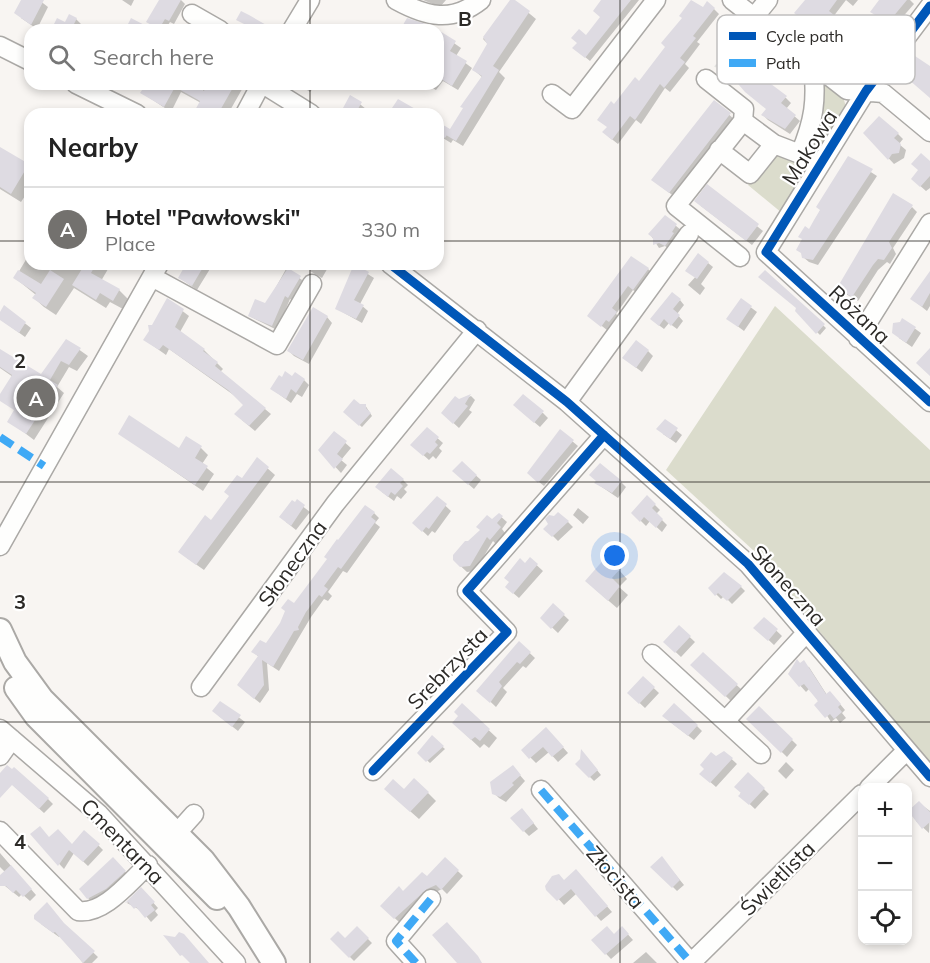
<!DOCTYPE html>
<meta charset="utf-8">
<style>
body{margin:0;font-family:Mulish,sans-serif;background:#f6f6f6;color:#222}
.controls{position:absolute;right:18px;bottom:18px;display:grid;overflow:hidden;border-radius:12px;box-shadow:0 3px 9px #0003}
.controls button{width:54px;height:54px;display:grid;place-items:center;padding:0;border:0;border-bottom:2px solid #e0e0e0;background:#fff;color:#222;font:30px sans-serif}
.you{position:absolute;left:615px;top:556px;width:21px;height:21px;margin:-15px;border:4px solid #fff;border-radius:50%;background:#1a73e8;box-shadow:0 0 0 9px #1a73e833}
.badge{display:grid;place-items:center;width:39px;height:39px;border-radius:50%;background:#73716e;color:#fff;font-size:20px;font-weight:700}
.pin{position:absolute;translate:-50% -50%;border:3px solid #fff;box-shadow:0 2px 6px #0006}
.list{margin:0;padding:0;list-style:none}
h2{display:flex;justify-content:space-between;align-items:center;height:78px;margin:0;padding:0 24px;font-size:26px}
h2 small{font-size:20px;font-weight:400;color:#767676}
.list li{display:grid;grid-template-columns:39px 1fr auto;gap:18px;align-items:center;box-sizing:border-box;height:84px;padding:0 24px;border-top:2px solid #e0e0e0}
.list b{display:block;font-size:22px;white-space:nowrap}
.list p{margin:0;font-size:20px;white-space:nowrap;color:#767676}
.list em{font-size:20px;font-style:normal;color:#767676}
.icon{flex:none;width:33px;height:33px;fill:none;stroke:currentColor;stroke-width:2;stroke-linecap:round;stroke-linejoin:round}
.map{position:relative;flex:none;width:930px;height:963px;overflow:hidden}
.search{position:absolute;background:#fff;box-shadow:0 3px 9px #0003;left:24px;top:24px;width:420px;height:66px;display:flex;align-items:center;gap:15px;box-sizing:border-box;padding:0 21px;border-radius:18px;color:#767676;font-size:22px}
.panel{position:absolute;background:#fff;box-shadow:0 3px 9px #0003;left:24px;top:108px;width:420px;height:162px;border-radius:18px}
.map>svg:first-child{display:block}
.green{fill:#dbdccc}
.shadow{fill:#0003}
.building{fill:#dedbe2}
.lines{fill:none;stroke-linecap:round;stroke-linejoin:round}
.minor-casing{stroke:#aba9a6;stroke-width:21}
.major-casing{stroke:#aba9a6;stroke-width:26}
.path{stroke:#e2e1df;stroke-width:2;stroke-dasharray:3 4.5;stroke-linecap:butt}
.minor{stroke:#fefefd;stroke-width:18}
.major{stroke:#fefefd;stroke-width:22}
.quiet{stroke:#3fa9f5;stroke-width:8;stroke-dasharray:15 8;stroke-linecap:butt}
.cycleway-casing{stroke:#fff;stroke-width:13}
.cycleway{stroke:#0057b8;stroke-width:9}
.grid{fill:none;stroke:#2c2a27;stroke-width:1.5;stroke-opacity:0.55}
.labels{text-anchor:middle;dominant-baseline:central;stroke-width:4.5;stroke-linejoin:round;paint-order:stroke}
.street-label{font-size:21px;fill:#2c2a27;stroke:#fff}
.key{fill:#fff;stroke:#c0bfbe;stroke-width:1.5}
.key-label{font-size:16px;fill:#2c2a27}
.grid-label{font-size:20px;text-anchor:middle;font-weight:bold;fill:#2c2a27;stroke:#fff;stroke-width:4.5;stroke-linejoin:round;paint-order:stroke}
</style>
<div class="map">
<svg width="930" height="963" viewBox="0 0 930 963">
<rect width="100%" height="100%" fill="#f8f5f2"/>
<!-- green -->
<path class="green" d="M821,77L842,93L846,107L821,150L816,152L811,148Z
M771,155L789,158L804,169L805,174L782,213L748,185Z
M775,306L930,450V767L754,551L666,470Z"/>
<!-- shadow -->
<path class="shadow" d="M22,0H39L48,7L37,29L21,18Z
M122,0H134L131,6Z
M164,0H181L185,4L174,24L170,22L165,30H159L148,22Z
M423,0H446L440,7Z
M513,0L536,19L499,72L505,78L463,146L453,140L451,143L438,135V123L451,131L483,78L474,70L489,45L483,39Z
M603,0H639L590,61L579,52L601,17Z
M807,0H846L833,17L859,38L847,53L838,45L835,48L819,37L796,13Z
M846,0H858L853,6Z
M881,0H910L914,4L893,28L888,25L882,26L876,20Z
M692,1L703,9H714L719,14L697,42L700,44L685,64L689,68L670,92L665,88L641,124L636,120L618,144L609,137L608,127L615,106L640,83L667,47L683,18L681,16Z
M76,19L81,24L78,30H51V26Z
M438,32L461,48L456,56L472,68L458,90L443,81L436,90L425,84H438Z
M719,70L786,98L791,103L786,109L800,121L790,134L768,120L763,115L767,109L738,83Z
M147,84H187L202,92L206,84H245L228,114H195L201,103L181,92L171,112L142,93Z
M298,84H317L310,92Z
M381,84H391L388,88Z
M351,97L366,109L363,114H351L345,108Z
M715,102L735,120L675,197L659,185Z
M277,108L287,114H272Z
M98,109L107,114H95Z
M865,133L898,134L903,139L899,144L906,150L904,158L894,164Z
M0,149L30,167V198L25,196L21,202L0,189Z
M849,158L877,176L818,265L809,262L803,257L804,240Z
M930,163V188L926,191L918,184L920,170Z
M708,187L763,231L752,245L701,206Z
M912,207L917,212L893,248L896,254L890,264L887,262L878,270L858,301L844,293L839,288Z
M665,217L681,230L669,249L665,246L659,248L650,234Z
M30,253V264H111L101,281L119,290L129,300L123,309L110,302L106,308L74,288L56,315L44,307L34,298L36,295L15,278Z
M708,263L713,267L701,284L705,288L700,295L688,285Z
M188,264H213L197,290L180,278Z
M314,264H330L322,278L310,271Z
M355,266L374,278L360,304L368,311L362,323L337,309Z
M286,269L305,282L293,301L290,299L277,330L249,316L266,305Z
M648,269L653,274L638,294L633,290L616,314L621,318L615,326L612,324L607,330L589,316Z
M765,272L826,328L820,335L796,311L798,309Z
M930,281V306L927,311L912,299Z
M168,300L189,316L180,332L204,350L223,369L220,372L271,414L255,431L242,420L245,405L235,396L169,349L166,355L145,340Z
M680,300L684,305L677,314L683,321L677,329L669,323L664,329L656,323Z
M741,300L757,312L744,331L728,319Z
M5,308L31,328L25,337L0,319Z
M327,317L332,323L309,364L294,356L289,351Z
M903,320L921,333L912,347L899,338Z
M67,341L88,356L77,371L69,367L57,387L64,393L34,440L9,421L21,413L0,400L13,377L0,368V351L41,376Z
M648,351L653,356L642,372L630,363Z
M304,380L309,385L302,397L297,394L291,403L272,389Z
M471,396L475,400L469,410L472,412L459,428L448,418L459,401Z
M365,405L372,416L362,427L345,412Z
M521,411L543,413L548,418L540,427Z
M665,421L682,435L676,443L663,434Z
M427,429L443,443L439,448L442,451L436,459L433,456L429,460L412,445Z
M560,431L578,446L544,486L534,478Z
M334,433L351,448L341,460L347,465L341,473L320,450Z
M120,434L179,450L201,448L208,455L202,464L214,474L203,491Z
M257,459L275,475L204,570L187,558Z
M462,463L481,480L474,489L459,476Z
M403,480L408,485L404,489L407,492L401,499L397,496L394,501L382,492Z
M621,482L626,487L618,498L596,483Z
M647,497L660,510L656,514L667,525L662,532L650,521L646,526L633,513Z
M437,498L451,511L435,533L432,531L428,536L414,523Z
M297,502L310,512L296,530L286,522Z
M578,508L589,517L583,524L573,515Z
M374,513L379,518L375,523L380,527L347,573L343,571L328,592L332,596L328,601L324,599L311,617L279,671L267,663L269,690L260,703L244,690L259,657L253,652L266,646L294,605Z
M499,515L507,522L502,529L505,533L496,544L493,541L475,571L467,572L454,560Z
M568,522L573,527L558,541L546,529Z
M530,559L543,571L519,598L512,592L511,583Z
M619,570L627,579L619,587L628,595L617,608L595,589Z
M741,587L745,591L732,604L724,596L721,599L710,588Z
M553,605L569,620L558,633L542,618Z
M764,619L782,636L774,645L756,628Z
M679,627L695,642L681,657L665,642Z
M519,643L535,658L526,668L523,666L503,688L507,692L496,707L478,690Z
M703,654L742,690L731,701L693,665Z
M801,665L809,667L827,695L835,698L845,710L842,713L846,718L840,723L836,718L831,722L810,688L806,692L790,674Z
M643,678L659,693L645,708L629,693Z
M220,703L245,722L238,731L219,716Z
M462,705L497,738L489,748L484,744L480,748L462,731L460,716Z
M759,708L797,745L787,757L748,719Z
M669,721L697,726L702,731L694,740Z
M551,734L568,753L558,762L549,752L536,763L523,750Z
M432,738L445,749L430,763L419,753Z
M724,752L737,764L716,787L701,774Z
M585,755L601,775L594,781L577,764Z
M786,762L794,770L786,779L778,771Z
M518,773L525,781L506,802L499,798L494,793Z
M748,774L769,794L755,809L740,795Z
M6,779L48,799L53,804L44,813Z
M428,793L436,801L419,819L394,797Z
M919,803L930,811L929,833L916,821Z
M527,815L538,829L529,836L524,831Z
M85,832L103,850L88,866L74,853L64,869L32,835L72,846Z
M0,853L36,895L30,901L22,894L19,897L0,882L5,872L0,867Z
M662,858L684,885L677,891L653,867Z
M113,859L129,876L93,903L88,898Z
M445,859L463,876L447,894L442,889L432,894L400,923L382,906L427,878Z
M581,876L612,912L601,921L576,894L564,905L547,886Z
M141,889L158,908L155,911L158,915L151,922L142,911L127,903Z
M41,924L67,928L98,957L92,963H83L61,936L59,937Z
M357,928L372,943L354,961L332,939L345,940Z
M622,928L633,940L611,959L593,940L614,935Z
M646,952L657,963H633Z"/>
<!-- building -->
<path class="building" d="M21,0H44L31,25L14,13Z
M159,0H181L169,21L165,19L159,29L146,22Z
M510,0H515L530,11L493,66L499,70L456,141L446,135L450,130L445,138L438,134V122L450,129L463,108L460,107L482,76L472,70L487,44L483,37Z
M601,0H631L585,58L572,48L577,43L571,38L579,29L586,35L600,17L593,11Z
M691,0L703,7L707,1L715,8L693,36L696,38L680,58L685,62L664,88L660,84L635,120L630,116L612,140L602,132L607,127L597,120L611,101L614,104L635,77L639,81L665,47L661,43L682,18L679,16Z
M805,0H837L829,11L855,32L842,49L832,41L829,44L800,23L803,20L794,13Z
M879,0H907L887,24L882,20L875,21V15L870,12Z
M241,11L249,15L275,30H246L248,26L236,20Z
M69,14L77,18L73,26L81,30H51L57,18L65,22Z
M131,18L154,30H125Z
M407,18L429,25L437,30H400Z
M438,30L456,41L450,51L467,61L452,86L438,77Z
M730,53L787,96L781,103L796,115L785,129L761,115L766,109L745,92L733,78L717,70Z
M915,56L930,66V98L901,73Z
M146,84H190L204,91L207,84H235L218,114H193L200,101L175,87L164,107L140,93Z
M350,95L362,102L355,114L343,108Z
M398,99L424,114H403L392,108Z
M714,100L731,113L669,193L651,180Z
M879,116L899,133L894,138L901,144L899,153L892,154L888,160L863,133Z
M0,147L29,164L11,194L0,187Z
M921,153L930,161V176L920,187L911,179L918,170L911,164Z
M848,156L873,169L813,260L802,258L801,253L796,250L802,239L798,237L805,226L809,229L814,220L820,210L816,207Z
M707,184L759,224L746,241L694,201Z
M893,193L913,205L889,242L892,248L884,260L878,259L873,265L852,297L837,288Z
M665,215L677,224L672,232L674,233L665,246L659,243L653,245V238L648,234Z
M698,253L709,262L697,279L685,271Z
M631,256L649,268L633,290L628,286L612,308L617,312L609,322L606,320L601,327L587,316Z
M85,264H96L91,273L120,289L113,301L100,293L96,300L72,285Z
M186,264H205L192,286L178,278Z
M354,264L369,272L354,300L364,305L356,319L335,309Z
M288,268L301,276L288,298L285,296L272,326L248,316L255,299L265,303Z
M18,270L41,284L50,270L64,279L46,307L32,298L36,293L13,278Z
M765,270L825,324L816,334L795,311L796,308L758,277Z
M930,271V293L922,307L910,299Z
M672,292L681,299L673,309L680,315L671,326L664,319L659,326L650,319Z
M167,298L184,309L175,327L205,349L203,351L218,362L215,366L266,408L249,426L234,414L243,405L228,390L163,345L159,350L143,340L149,331L148,325H152Z
M741,298L752,306L738,327L726,319Z
M4,305L26,322L19,333L0,320V312Z
M313,307L328,316L303,360L287,351Z
M902,318L916,327L906,343L892,333L893,323L900,322Z
M66,339L81,348L69,365L61,361L50,380L58,385L26,434L7,422L14,410L0,401V394L12,375L0,367V349L41,374Z
M636,340L649,350L636,368L622,358Z
M930,348V376L916,363Z
M285,371L292,376L295,372L305,379L296,393L291,389L286,399L270,389L279,375L282,377Z
M471,394L465,404L468,406L453,424L441,413L455,396L459,399Z
M523,394L544,411L534,423L513,405Z
M354,399L360,404H366V408L371,413L359,426L343,412Z
M129,415L179,448L186,436L202,446L195,458L208,466L195,485L118,434Z
M665,419L678,428L670,439L656,429Z
M427,427L439,437L435,442L438,445L430,454L427,452L423,456L410,445Z
M560,429L574,440L538,483L527,473Z
M334,431L347,441L337,454L343,459L334,469L318,450Z
M257,457L269,467L196,565L178,552L205,515L211,520L229,496L224,492L237,475L242,478Z
M462,461L477,475L468,485L452,471Z
M600,463L622,481L612,493L594,483L596,481L589,475Z
M391,468L404,479L400,483L403,486L395,495L391,492L388,497L375,487Z
M647,495L656,504L652,508L663,519L656,528L644,517L640,522L631,513Z
M437,496L447,504L429,529L426,527L422,532L412,523Z
M297,499L305,505L291,526L279,517L292,500L295,502Z
M365,505L375,512L371,517L376,521L341,569L338,567L324,586L328,589L322,597L319,595L306,612L298,627L299,630L294,631L273,667L262,660L264,685L254,699L237,685L258,656L251,652L260,640L266,643L280,623L285,611L281,608L288,599L294,603L327,559L324,557L337,539L338,540Z
M558,512L569,521L552,537L543,529L548,524L545,519L549,515L554,516Z
M499,513L503,516L497,523L501,527L490,540L487,537L470,566L460,567L453,560V555L465,541H468L480,530L476,527L487,515L492,519Z
M530,557L538,564L513,594L505,587L509,582L504,578L520,558L525,563Z
M606,557L620,569L612,578L620,586L608,601L585,581Z
M724,572L742,586L727,601L718,593L715,596L708,588Z
M553,603L565,614L551,629L540,618Z
M764,617L778,629L768,641L753,628Z
M679,625L691,636L675,653L663,642Z
M519,641L531,652L520,664L517,662L499,682L502,686L490,703L476,691Z
M703,652L738,684L725,697L690,665Z
M797,659L800,663L804,660L826,694L830,691L841,704L838,707L842,712L834,719L830,714L825,718L814,705L818,701L804,684L799,687L788,674Z
M643,676L655,687L639,704L627,693Z
M220,701L241,715L232,727L212,711Z
M462,703L490,729L480,741L475,737L471,740L452,723L458,716L454,712Z
M674,703L698,725L688,736L662,716Z
M759,706L793,739L781,753L746,719Z
M546,727L564,747L552,757L543,747L529,759L521,750Z
M432,735L444,746L426,762L417,753Z
M581,749L598,770L589,778L575,764L580,759Z
M724,751L733,758L710,783L699,774L704,769L700,765L711,752L716,756Z
M7,765L12,769L14,767L49,798L39,809L12,785L0,798V773Z
M513,765L521,775L512,783L514,785L500,797L492,794L490,782Z
M748,772L765,788L749,805L738,796L741,793L734,787Z
M414,778L429,792L410,812L384,789L393,779L404,789Z
M919,801L930,812V822L922,829L908,811Z
M522,808L534,823L523,832L510,818Z
M40,826L49,837L58,829L72,844L84,830L100,844L83,862L69,850L58,866L30,834Z
M662,856L680,880L672,888L650,867Z
M113,857L126,871L106,889L87,899L79,889Z
M445,857L459,870L441,890L436,885L427,889L394,919L380,906L399,886L403,891L422,872L427,876Z
M11,865L32,889L23,897L16,890L13,893L6,886H0V875Z
M576,869L608,906L595,917L571,889L557,901L546,890L545,886L552,876L559,874L564,880Z
M141,887L155,902L151,905L155,910L145,918L136,907L134,909L128,902L125,903Z
M47,902L64,923L95,951L83,963L55,932L53,933L34,919V915Z
M447,922L478,956L482,963H457L432,935Z
M357,926L369,938L349,958L330,939L338,931L345,938Z
M607,926L614,934L622,926L629,934L605,955L591,940Z
M179,932L184,934L209,963H190L182,955L180,956L163,935L175,937Z"/>
<g class="lines">
<defs>
<path id="minor" d="M396,0C427,17 452,23 481,0
M732,0L847,90L883,93L930,132
M930,6L866,91L766,252L930,402
M192,14L220,30
M755,16L768,0
M292,30L310,0
M0,46L30,61
M706,79L744,109L743,121L676,206L740,257
M76,84L137,114
M263,84L311,114
M552,94L572,109L656,0
M245,114L261,84
M743,121L774,144L800,154L808,160
M719,150L750,174L774,144
M800,154C814,121 817,100 813,65
M390,264L567,402L748,564L930,777
M152,277L277,345L312,284
M858,338L930,223
M567,402L689,234
M0,546L159,264
M652,654L761,754
M201,687L335,504L477,330
M726,720L807,632
M0,729L99,814L236,963
M0,756L12,739
M373,771L507,632L467,591L604,435
M869,788L907,750
M541,790L691,963
M0,831L78,911C104,915 130,881 148,865
M173,846L177,833L194,814
M416,963L396,941L431,899
M691,963L862,794"/>
<path id="major" d="M0,630L15,662L42,699L203,860L239,907L274,963
M16,688L36,716L217,898"/>
</defs>
<!-- minor casing -->
<use href="#minor" class="minor-casing"/>
<!-- major casing -->
<use href="#major" class="major-casing"/>
<!-- path -->
<path class="path" d="M715,67L745,29"/>
<!-- minor -->
<use href="#minor" class="minor"/>
<!-- major -->
<use href="#major" class="major"/>
<!-- quiet -->
<path class="quiet" d="M0,437L44,466
M541,790L691,963
M416,963L396,941L431,899"/>
<defs>
<path id="cycleway" d="M930,6L866,91L766,252L930,402
M390,264L567,402L748,564L930,777
M373,771L507,632L467,591L604,435"/>
</defs>
<!-- cycleway casing -->
<use href="#cycleway" class="cycleway-casing"/>
<!-- cycleway -->
<use href="#cycleway" class="cycleway"/>
</g>
<!-- grid -->
<path class="grid" d="M310,0V30M620,0V963M310,84V114M0,241H30M438,241H930M310,264V963M0,482H930M0,722H930"/>
<g class="labels">
<!-- street labels -->
<g class="street-label">
<text transform="translate(809 147) rotate(-58)">Makowa</text>
<text transform="translate(860 314) rotate(43)">Różana</text>
<text transform="translate(292 563) rotate(-54)">Słoneczna</text>
<text transform="translate(789 585) rotate(48)">Słoneczna</text>
<text transform="translate(447 668) rotate(-46)">Srebrzysta</text>
<text transform="translate(123 841) rotate(46)">Cmentarna</text>
<text transform="translate(616 877) rotate(49)">Złocista</text>
<text transform="translate(777 878) rotate(-45)">Świetlista</text>
</g>
</g>
<!-- legend -->
<rect x="717" y="15" width="198" height="69" rx="9" class="key"/>
<rect x="729" y="32" width="27" height="8" fill="#0057b8"/>
<rect x="729" y="59" width="27" height="8" fill="#3fa9f5"/>
<g class="key-label">
<text x="766" y="42">Cycle path</text>
<text x="766" y="69">Path</text>
</g>
<g class="grid-label">
<text x="465" y="26">B</text>
<text x="20" y="368">2</text>
<text x="20" y="609">3</text>
<text x="20" y="849">4</text>
</g>
</svg>
<div class="controls">
<button>+</button>
<button>−</button>
<button><svg class="icon" aria-label="locate" viewBox="0 0 24 24"><circle cx="12" cy="12" r="6"/><path d="M12 2v4M12 18v4M2 12h4M18 12h4"/></svg></button>
</div>
<div class="you"></div>
<div class="pin badge" style="left:36px;top:398px">A</div>
<div class="search"><svg class="icon" aria-label="search" viewBox="0 0 24 24"><circle cx="10" cy="10" r="6"/><path d="M15 15l6 6"/></svg>Search here</div>
<section class="panel">
<h2>Nearby<small></small></h2>
<ul class="list">
<li><span class="badge">A</span><div><b>Hotel &quot;Pawłowski&quot;</b><p>Place</p></div><em>330 m</em></li>
</ul>
</section>
</div>
